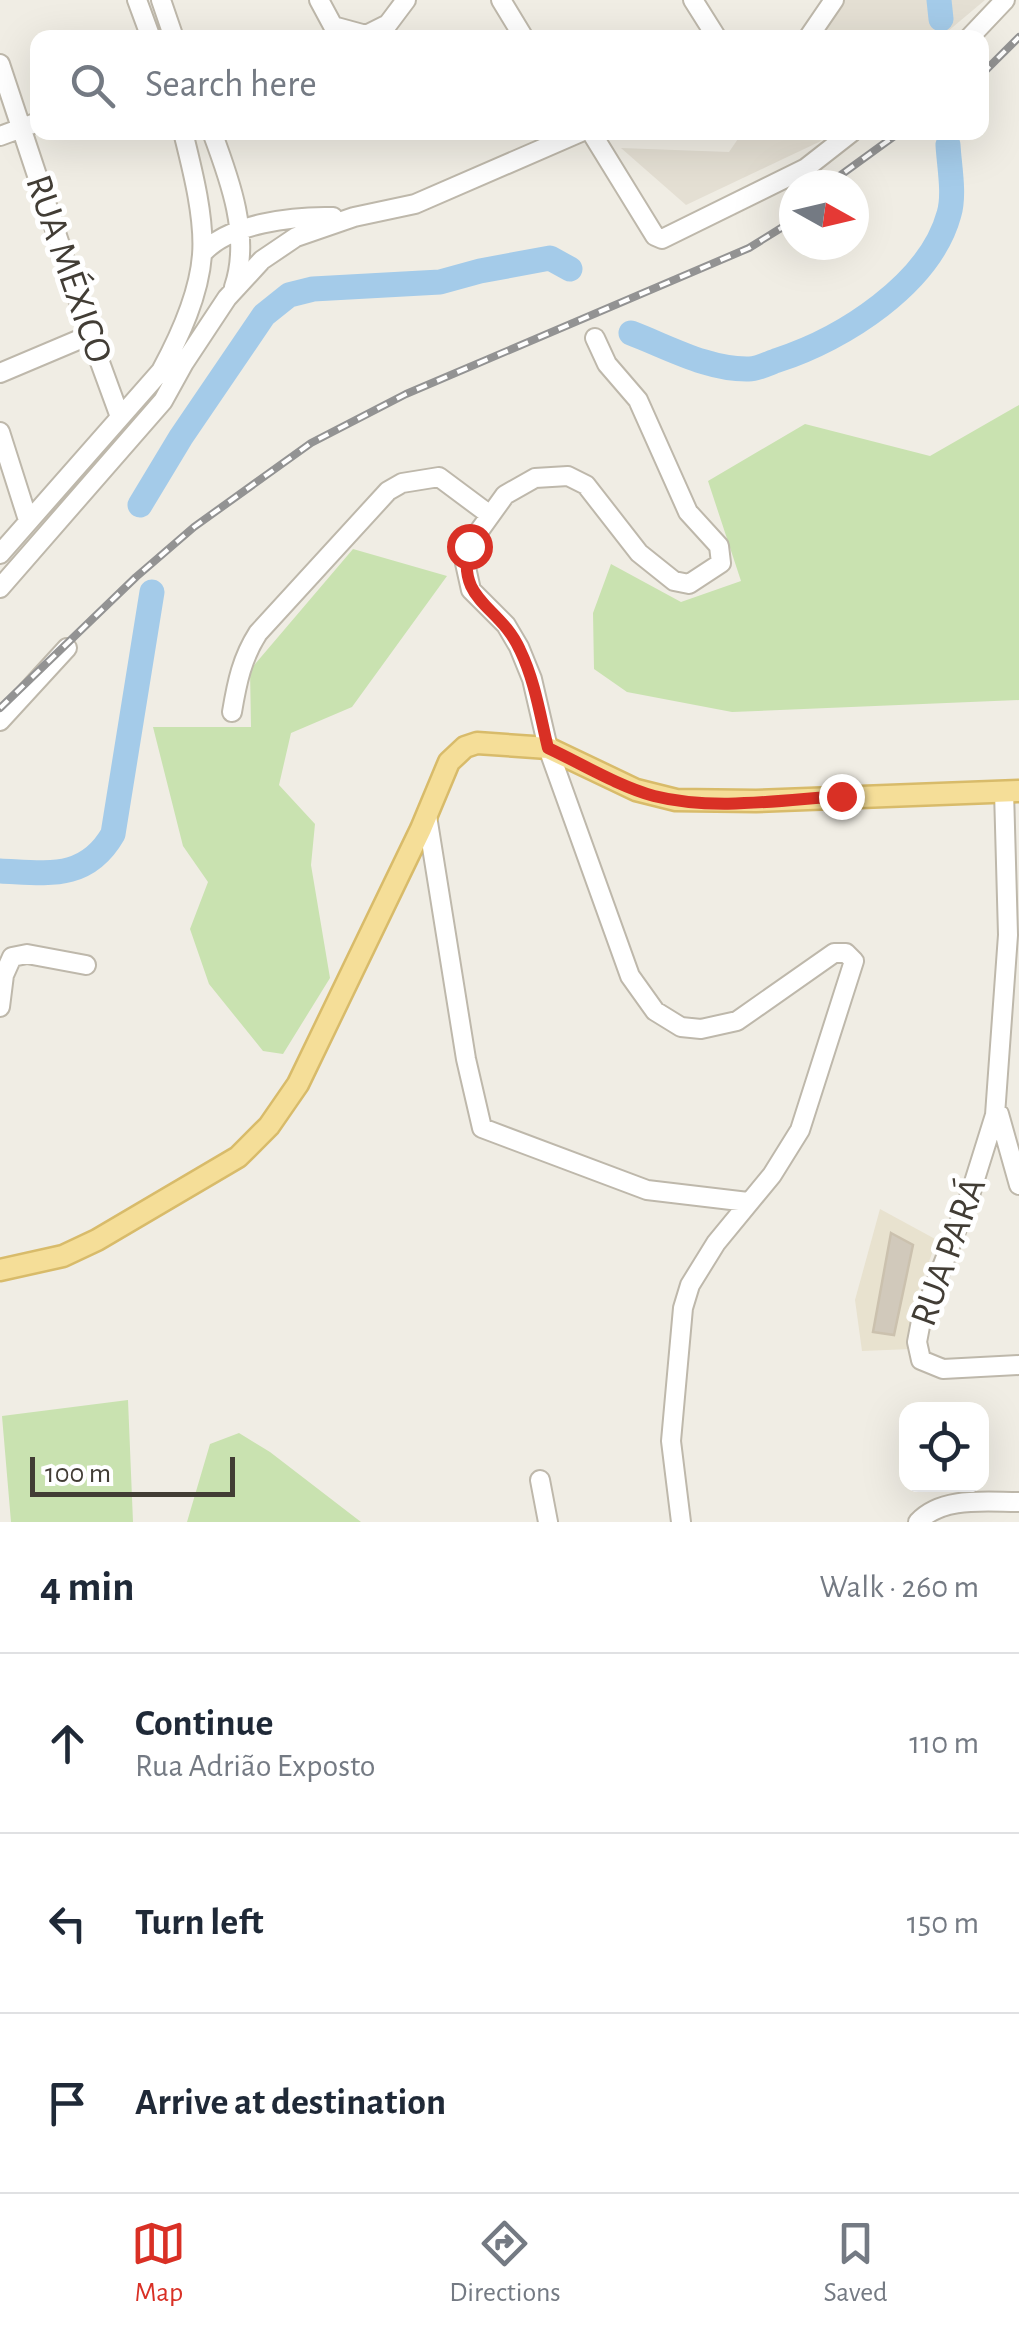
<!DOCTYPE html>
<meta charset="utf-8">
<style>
body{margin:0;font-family:"Alegreya Sans",sans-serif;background:#f2f2f3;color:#1f2937}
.controls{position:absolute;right:30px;bottom:30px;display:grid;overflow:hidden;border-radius:20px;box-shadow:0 10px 40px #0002}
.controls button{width:90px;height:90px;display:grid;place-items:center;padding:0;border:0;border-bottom:2px solid #e0e1e3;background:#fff;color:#1f2937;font:50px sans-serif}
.compass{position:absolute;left:779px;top:170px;width:90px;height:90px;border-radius:50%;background:#fff;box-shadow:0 10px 40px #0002;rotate:98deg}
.scale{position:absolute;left:30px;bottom:25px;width:205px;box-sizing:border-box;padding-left:10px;border:5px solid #423d35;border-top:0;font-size:28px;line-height:35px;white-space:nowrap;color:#423d35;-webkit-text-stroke:8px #fff;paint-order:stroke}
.stop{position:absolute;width:30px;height:30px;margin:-22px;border:8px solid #d93025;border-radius:50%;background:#fff}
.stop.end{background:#d93025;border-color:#fff;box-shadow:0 2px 10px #0008}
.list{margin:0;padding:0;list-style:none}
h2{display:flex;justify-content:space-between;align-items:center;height:130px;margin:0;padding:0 40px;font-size:42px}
h2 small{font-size:32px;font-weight:400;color:#747a83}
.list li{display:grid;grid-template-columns:65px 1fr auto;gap:30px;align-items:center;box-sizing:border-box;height:180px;padding:0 40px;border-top:2px solid #e0e1e3}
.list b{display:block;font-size:38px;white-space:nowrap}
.list p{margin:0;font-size:32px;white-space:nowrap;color:#747a83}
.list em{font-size:32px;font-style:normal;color:#747a83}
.icon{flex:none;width:55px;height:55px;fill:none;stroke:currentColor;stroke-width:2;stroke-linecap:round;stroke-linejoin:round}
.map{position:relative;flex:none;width:1019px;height:1522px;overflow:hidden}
.search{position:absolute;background:#fff;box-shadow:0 10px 40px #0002;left:30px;right:30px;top:30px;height:110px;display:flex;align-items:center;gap:25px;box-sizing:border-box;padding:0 35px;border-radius:20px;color:#747a83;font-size:38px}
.sheet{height:670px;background:#fff}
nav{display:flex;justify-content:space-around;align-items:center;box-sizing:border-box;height:140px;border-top:2px solid #e0e1e3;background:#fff;font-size:28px;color:#747a83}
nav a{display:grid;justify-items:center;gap:5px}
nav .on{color:#d93025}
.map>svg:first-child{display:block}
.residential{fill:#e4dfd3}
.education{fill:#e8e2cf}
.green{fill:#c9e2b0}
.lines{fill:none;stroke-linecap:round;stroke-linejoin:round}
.river{stroke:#a4cbe9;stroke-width:25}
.building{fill:#d1c9bb;stroke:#cbc1ae;stroke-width:2.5}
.minor-casing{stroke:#beb8ab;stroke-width:22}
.major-casing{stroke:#d8bb6a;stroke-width:25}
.minor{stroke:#fff;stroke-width:18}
.major{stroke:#f5de98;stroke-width:20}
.rail-casing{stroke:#939393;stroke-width:8}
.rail{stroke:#fff;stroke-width:4;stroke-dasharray:11;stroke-linecap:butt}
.route{stroke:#d93025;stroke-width:12}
.labels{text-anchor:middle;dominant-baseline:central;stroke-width:10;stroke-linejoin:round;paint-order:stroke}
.street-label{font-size:38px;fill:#423d35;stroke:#fff}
</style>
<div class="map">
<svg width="1019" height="1522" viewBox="0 0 1019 1522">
<rect width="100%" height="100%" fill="#f0ede4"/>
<!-- residential -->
<path class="residential" d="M830,0H985L941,37L806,38Z
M742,133H831L819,142L686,205L621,148L729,152Z"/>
<!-- education -->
<path class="education" d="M880,1209L937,1240L915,1299L911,1349L862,1351L855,1300Z"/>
<!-- green -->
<path class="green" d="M1019,405V700L732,712L627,692L594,669L593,613L611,564L681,602L741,581L708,481L805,424L930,456Z
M353,549L447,576L352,707L291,733L279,785L315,824L311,865L330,978L283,1054L263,1051L209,984L190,929L208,882L183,846L153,727H251L250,670Z
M128,1400L133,1522H11L2,1416Z
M239,1433L270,1452L361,1522H187L210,1444Z"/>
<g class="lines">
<!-- river -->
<path class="river" d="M939,0L941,19
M631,333C668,347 708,370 749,369C758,369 769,363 778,360C843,339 930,284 949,214C955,194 949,165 948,145
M140,505L181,437L264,315L289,295L313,289L440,282L480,271L550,258L570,269
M0,871C47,873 86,881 113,834L152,592"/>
</g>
<!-- building -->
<path class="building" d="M891,1233L913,1245L894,1335L873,1332Z"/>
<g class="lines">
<defs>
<path id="minor" d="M137,0L151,38
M161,0L174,38
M319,0L333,26L366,35L388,24L406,0
M501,0L524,38
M693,0L717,38
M808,38L834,0
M969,38L1005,0
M0,64L90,335L120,417
M212,132C230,180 251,237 234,287
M591,132L655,236L662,239L806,168L852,132
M0,136L38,122
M202,254C228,223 295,216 333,217
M595,338L607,364L638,400L688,512L719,546L721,563L689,584L674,581L639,553L586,485L568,476L535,478L505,495L469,545L465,563L471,590L506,625L519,647L532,679L548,748L630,976L655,1011L681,1027L701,1029L737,1021L834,953H846L854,961L800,1130L772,1175L716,1243L690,1285L683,1308L671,1441L681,1522
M0,373L90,335
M0,432L28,520
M0,554L161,371C180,336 199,295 202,255C205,218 192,168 183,132
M0,588L163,401L184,363L227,298L262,260L296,237L354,217L415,204L581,132
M232,712C237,682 242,658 258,633L388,491L402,483L439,477L490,515
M0,721L67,648
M1004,791L1008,935L995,1115L970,1195L921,1321L917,1342L921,1360L943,1369L1019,1365
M427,816L466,1059L482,1128L647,1190L748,1202
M0,1007L4,975L12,957L27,954L86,965
M999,1114L1019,1185
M540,1480L548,1522
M918,1522C942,1496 986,1502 1019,1502"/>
<path id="major" d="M0,1270L63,1256L97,1240L238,1157L269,1126L298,1084L421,829L449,762L465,747L477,743L548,748L636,790L676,800L756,801L1019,791"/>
</defs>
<!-- minor casing -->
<use href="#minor" class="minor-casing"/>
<!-- major casing -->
<use href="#major" class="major-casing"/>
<!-- minor -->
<use href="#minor" class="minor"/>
<!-- major -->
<use href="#major" class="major"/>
<defs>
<path id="rail" d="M982,74L1019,37
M827,185L900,132
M0,708L136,577L194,527L311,443L406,394L749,248L794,220"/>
</defs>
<!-- rail casing -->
<use href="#rail" class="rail-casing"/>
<!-- rail -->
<use href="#rail" class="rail"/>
</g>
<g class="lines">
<!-- route -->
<path class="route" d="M469,546C456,602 500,605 520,650C535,681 540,715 548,748C582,764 618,786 654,796C713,811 781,800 841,796"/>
</g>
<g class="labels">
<!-- street labels -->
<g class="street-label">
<text transform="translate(68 269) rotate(71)">RUA MÉXICO</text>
<text transform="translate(949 1252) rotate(-70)">RUA PARÁ</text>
</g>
</g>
</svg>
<div class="controls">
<button><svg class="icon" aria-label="locate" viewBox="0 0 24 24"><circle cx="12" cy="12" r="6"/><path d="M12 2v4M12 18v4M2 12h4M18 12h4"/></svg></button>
</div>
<svg class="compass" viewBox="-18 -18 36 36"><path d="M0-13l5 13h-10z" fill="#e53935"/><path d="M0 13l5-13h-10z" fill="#747a83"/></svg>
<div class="scale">100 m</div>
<div class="stop" style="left:469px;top:546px"></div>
<div class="stop end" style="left:841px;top:796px"></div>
<div class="search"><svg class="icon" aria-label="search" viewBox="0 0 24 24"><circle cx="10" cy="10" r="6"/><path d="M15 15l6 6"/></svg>Search here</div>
</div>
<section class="sheet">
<h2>4 min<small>Walk · 260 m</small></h2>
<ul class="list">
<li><svg class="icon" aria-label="ahead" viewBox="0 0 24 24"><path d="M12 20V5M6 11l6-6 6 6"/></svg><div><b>Continue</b><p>Rua Adrião Exposto</p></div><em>110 m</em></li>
<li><svg class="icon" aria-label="left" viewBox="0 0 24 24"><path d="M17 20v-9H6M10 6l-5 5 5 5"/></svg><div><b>Turn left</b></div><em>150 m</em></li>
<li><svg class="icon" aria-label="arrive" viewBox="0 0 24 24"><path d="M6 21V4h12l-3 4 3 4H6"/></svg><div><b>Arrive at destination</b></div></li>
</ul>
</section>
<nav>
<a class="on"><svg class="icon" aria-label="map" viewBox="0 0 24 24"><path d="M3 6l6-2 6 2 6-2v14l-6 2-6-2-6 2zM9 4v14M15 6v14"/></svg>Map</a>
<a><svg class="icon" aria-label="directions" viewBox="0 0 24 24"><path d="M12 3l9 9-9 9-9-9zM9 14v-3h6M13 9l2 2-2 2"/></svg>Directions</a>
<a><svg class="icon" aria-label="saved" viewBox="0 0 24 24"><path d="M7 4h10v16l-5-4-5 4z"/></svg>Saved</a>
</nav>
